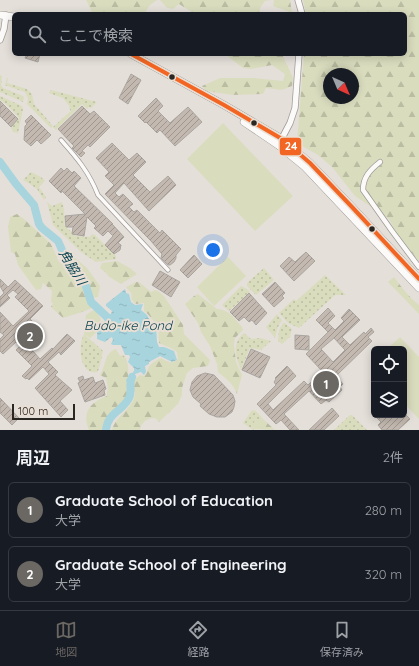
<!DOCTYPE html>
<html lang="ja">
<meta charset="utf-8">
<style>
body{margin:0;font-family:Quicksand,"Noto Sans JP",sans-serif;background:#242831;color:#f1f3f6}
.controls{position:absolute;right:12px;bottom:12px;display:grid;overflow:hidden;border-radius:6px;box-shadow:0 2px 10px #0003}
.controls button{width:36px;height:36px;display:grid;place-items:center;padding:0;border:0;border-bottom:1px solid #363941;background:#171b24;color:#f1f3f6;font:20px sans-serif}
.compass{position:absolute;left:323px;top:68px;width:36px;height:36px;border-radius:50%;background:#171b24;box-shadow:0 2px 10px #0003;rotate:136deg}
.scale{position:absolute;left:12px;bottom:10px;width:63px;box-sizing:border-box;padding-left:4px;border:2px solid #2a2622;border-top:0;font-size:11px;line-height:14px;white-space:nowrap;color:#2a2622;-webkit-text-stroke:3px #e9dfd4;paint-order:stroke}
.you{position:absolute;left:213px;top:250px;width:14px;height:14px;margin:-10px;border:3px solid #fff;border-radius:50%;background:#1a73e8;box-shadow:0 0 0 6px #1a73e833}
.badge{display:grid;place-items:center;width:26px;height:26px;border-radius:50%;background:#6b6762;color:#fff;font-size:13px;font-weight:700}
.pin{position:absolute;translate:-50% -50%;border:2px solid #fff;box-shadow:0 1px 4px #0006}
.list{margin:0;padding:0;list-style:none}
h2{display:flex;justify-content:space-between;align-items:center;height:52px;margin:0;padding:0 16px;font-size:17px}
h2 small{font-size:13px;font-weight:400;color:#9ea1a6}
.list li{display:grid;grid-template-columns:26px 1fr auto;gap:12px;align-items:center;box-sizing:border-box;height:56px;margin:0 8px 8px;padding:0 8px;border:1px solid #363941;border-radius:6px}
.list b{display:block;font-size:15px;white-space:nowrap}
.list p{margin:0;font-size:13px;white-space:nowrap;color:#9ea1a6}
.list em{font-size:13px;font-style:normal;color:#9ea1a6}
.icon{flex:none;width:22px;height:22px;fill:none;stroke:currentColor;stroke-width:2;stroke-linecap:round;stroke-linejoin:round}
.map{position:relative;flex:none;width:419px;height:430px;overflow:hidden}
.search{position:absolute;background:#171b24;box-shadow:0 2px 10px #0003;left:12px;right:12px;top:12px;height:44px;display:flex;align-items:center;gap:10px;box-sizing:border-box;padding:0 14px;border-radius:6px;color:#9ea1a6;font-size:15px}
.sheet{height:180px;background:#171b24}
nav{display:flex;justify-content:space-around;align-items:center;box-sizing:border-box;height:56px;border-top:1px solid #363941;background:#171b24;font-size:11px;color:#9ea1a6}
nav a{display:grid;justify-items:center;gap:2px}
nav .on{color:#6b6762}
.map>svg:first-child{display:block}
.grass{fill:url(#grass-dots)}
.forest{fill:url(#forest-firs);fill-rule:evenodd}
.park{fill:#dadcbe}
.water{fill:url(#water-ripples)}
.lines{fill:none;stroke-linecap:round;stroke-linejoin:round}
.river{stroke:#a8d4dd;stroke-width:8}
.building{fill:url(#building-hatch);stroke:#a9a5a0;fill-rule:evenodd}
.pedestrian-casing{stroke:#9f9b97;stroke-width:5}
.minor-casing{stroke:#9f9b97;stroke-width:6}
.tertiary-casing{stroke:#9f9b97;stroke-width:7}
.primary-casing{stroke:#9f9b97;stroke-width:8}
.pedestrian{stroke:#fbfaf9;stroke-width:3.5}
.minor{stroke:#fbfaf9;stroke-width:4.5}
.tertiary{stroke:#fbfaf9;stroke-width:5.5}
.primary{stroke:#fbfaf9;stroke-width:7}
.bus-1-casing{stroke:#e9dfd4;stroke-width:7}
.bus-1{stroke:#f26522;stroke-width:4}
.bus-dot{fill:#2a2622;stroke:#e9dfd4;stroke-width:1.5}
.labels{text-anchor:middle;dominant-baseline:central;stroke-width:4;stroke-linejoin:round;paint-order:stroke}
.water-label{font-size:13px;font-style:italic;fill:#0b4451;stroke:#e9dfd4}
.line-badge{stroke:#e9dfd4;stroke-width:1.5}
.badge-label{font-size:11px;text-anchor:middle;font-weight:bold;fill:#fff}
</style>
<div class="map">
<svg width="419" height="430" viewBox="0 0 419 430">
<defs>
<pattern id="grass-dots" width="8" height="8" patternUnits="userSpaceOnUse"><rect width="8" height="8" fill="#dadcbe"/><path d="M2 2h.1M6 6h.1" fill="none" stroke="#bbbda3" stroke-width="1.8" stroke-linecap="round"/></pattern>
<pattern id="forest-firs" width="22" height="20" patternUnits="userSpaceOnUse"><rect width="22" height="20" fill="#dadcbe"/><path d="M5 1l3.5 6h-7zM16 11l3.5 6h-7z" fill="#bbbda3"/></pattern>
<pattern id="water-ripples" width="26" height="14" patternUnits="userSpaceOnUse"><rect width="26" height="14" fill="#a8d4dd"/><path d="M2 4q2-2 4 0t4 0M15 11q2-2 4 0t4 0" fill="none" stroke="#91b6bd"/></pattern>
<pattern id="building-hatch" width="6" height="6" patternUnits="userSpaceOnUse"><rect width="6" height="6" fill="#c3b9b0"/><path d="M-1 1l2-2M0 6l6-6M5 7l2-2" fill="none" stroke="#9f968f"/></pattern>
</defs>
<rect width="100%" height="100%" fill="#e4dfd9"/>
<!-- grass -->
<path class="grass" d="M0,75L2,76L1,85L3,88L23,96L24,97L23,102L0,92Z
M7,78H8L7,83L27,89L32,94L34,104L53,126L51,128L27,104L28,98L25,92L7,86L5,85Z
M51,90L97,102L91,108L89,107L87,109L82,104L56,130L53,127L71,111L69,108L70,107L63,98L49,93Z
M0,96L22,106L23,109L18,133L13,132L11,128L19,118L9,107L0,100Z
M31,172L41,177L45,181L39,187L46,197L44,200L37,189L30,184L23,180Z
M47,202L52,206L62,202L64,209L65,226L76,236L90,237L92,234L95,235L116,256V259L96,262L81,252L53,225Z
M264,268L274,280L256,295L247,286V283Z
M325,275L346,295H335L299,328L288,323L279,313L294,299L296,301Z
M241,286L247,289L250,292L229,311L222,305Z
M277,314L282,320L278,327L275,338L266,327Z
M283,323H285L292,329L290,337L282,344L278,341L279,330Z
M244,333L251,339L260,338L271,341L261,350L250,348L241,370C235,357 232,342 244,333Z
M84,334L103,351L99,369L97,372C79,375 78,345 84,334Z
M252,410L256,411L264,420L256,419L252,426L254,429L253,430L243,423Z
M350,415H352L367,430H334Z"/>
<!-- forest -->
<path class="forest" d="M86,0H157L150,5L144,14H93Z
M160,0H270L265,1L260,8V12L262,14H195L179,4L173,9L167,8Z
M274,0H290L292,13L273,6Z
M303,0H419V261L398,236L389,219L355,196L332,167L318,155L297,143L304,54H405V14H306ZM329,74H353V98H329Z
M225,54H282L293,78L292,86L282,90L266,88L263,94L233,95L206,91L202,86L220,78H253L283,81L285,74L272,65L251,69L243,68Z
M17,214L24,219L51,244L59,262L68,268L74,257L87,268L100,286L98,297L89,298L92,308L85,311L63,318L51,307L53,303L51,302L52,291L43,283L41,289L36,290L18,265L15,254L11,252L8,227L10,217Z
M117,261L130,268L137,274L121,284L108,276L106,273L100,268L102,263Z
M394,277L403,289L413,300L419,305V314L388,282Z
M136,282H139L151,292L155,290L158,291L164,296L183,325L184,334L210,360L208,366L193,368L187,373L182,388V395L178,404L159,422L155,418C148,418 141,422 140,430H112C116,415 135,408 135,392L132,389L134,382L133,381L140,375L144,376C148,373 146,371 149,367C151,363 157,360 161,358C168,362 172,365 178,359L177,352L173,349L159,343L158,324C152,321 150,315 144,311V303L136,304L132,300L131,293L126,287Z
M198,294L217,309C229,309 235,319 242,327L243,330L235,338L234,345L236,362L242,375L237,394C233,383 226,379 218,372L217,364L210,346L201,332L198,323L185,304L194,296Z
M95,309L101,319L97,332L90,338L84,334L86,315Z
M116,349L120,356L123,355C130,362 128,371 128,380C128,384 129,389 130,393C123,408 104,412 104,430H89C81,412 91,402 107,396V392L108,389L106,378L100,375C106,366 104,353 116,349Z
M256,419L264,420L275,430L254,429L252,426Z"/>
<!-- park -->
<path class="park" d="M223,123L293,196L255,231L187,159Z
M228,257L246,276L214,306L197,287Z
M400,337L419,357V419L404,403V349H387Z"/>
<!-- water -->
<path class="water" d="M125,289L126,293L129,294L131,302L135,305L143,304L141,310L147,315L151,323L154,324L156,326L157,342L159,347H164L174,351L177,360L172,362L160,356L149,362V364L145,366L146,372L144,375L141,372L135,374L132,380L133,385L131,388L128,385L126,380L134,371V368L128,362L130,357L129,355H125L121,345H113L111,344L113,340L112,337L110,338L105,342L97,339V333L101,324L105,321L100,311L101,309L107,314H111L112,311L106,306V304Z"/>
<g class="lines">
<!-- river -->
<path class="river" d="M0,162L16,184L34,205L39,224L42,228L58,241L66,259L84,280L91,302L107,317
M106,430C108,412 122,412 129,398C133,391 128,384 132,377"/>
</g>
<!-- building -->
<path class="building" d="M27,54H40L38,62L25,58Z
M131,74L141,80L128,104L119,98Z
M156,98L163,106L158,111L170,123L188,107L202,122L175,146L160,130L157,133L146,122L145,123L138,116Z
M0,101L18,119L11,127L0,116Z
M82,106L90,114L94,111L110,127L90,147L88,145L82,151L85,153L81,157L72,148L74,146L58,129Z
M31,115L51,135L41,144L37,140L31,146L24,140L25,126L27,124L25,121Z
M112,143L129,160L137,153L146,162L133,175L150,192L168,176L176,185L149,211L124,183L115,193L119,197L123,194L133,204L129,207L134,212L137,210L160,233L162,230L181,249L176,255V258L174,262L170,265H168L161,258L162,254L151,241L105,194L114,185L105,176L109,172L96,158Z
M61,168L64,171L67,168L72,173L74,171L81,178L74,186L113,224H112L124,237L118,243L121,245L120,250L114,254L105,245L113,236L108,231L103,236L94,228L96,226L87,217L84,236L72,234L73,227H66L65,216L85,214L62,191L61,193L49,181Z
M306,252L315,261L294,281L280,266L289,257L295,262Z
M194,255L202,264L188,278L180,270Z
M160,271L180,282L171,297L152,285Z
M0,279L8,287L15,280L43,306L30,319L34,323L18,339L23,344L25,342L40,359L52,348L53,349L67,334L75,341L61,355L59,352L48,362L58,372L55,375L72,390L60,401L68,410L61,417L35,388L49,374L43,367L29,380L27,378L26,379L22,376L32,366L16,350L20,346L16,342L3,354L0,351V339L4,335L0,332V312L13,326L29,311L15,297L18,294L13,290L7,295L10,298L0,307V297L4,293L0,286Z
M275,282L285,293L282,296L284,298L274,307L262,294Z
M249,293L267,313L256,325L252,320L249,322L244,317L239,321L230,312Z
M328,308L335,316L328,323L335,330L344,321L341,318L349,309L360,320L342,337L350,345L364,332L365,334L371,328L374,332L368,337L372,341L336,376L343,384L340,387L342,390L329,402L326,400L321,404L309,391L284,414L299,430H290L281,420L276,424L257,404L276,385L274,382L276,379L275,378L287,366L296,376L268,404L273,410L304,381L308,385L323,372L306,354L328,332L316,320ZM334,338L345,350L333,362L321,349ZM327,379L334,387L327,393L320,386Z
M295,335L309,336V350L295,349Z
M251,349L270,357L260,378L242,370Z
M205,373L214,375L233,395L235,401L234,407L232,412L225,417H217L209,414L200,406L201,404L193,397L190,390L192,382L197,376Z
M83,376L84,380L93,377L95,383L103,380L106,389L104,390L105,395L85,402L78,383L80,382L78,378Z
M0,398L19,418L12,425L0,413Z
M332,408L339,416L324,430H309Z
M374,415H406L410,419L398,430H382L378,425L381,422Z"/>
<g class="lines">
<defs>
<path id="pedestrian" d="M61,140C77,158 89,172 98,195L168,270"/>
<path id="minor" d="M380,162C370,170 363,177 363,190L392,231L419,267"/>
<path id="tertiary" d="M298,0L302,14
M0,40L4,29L6,15
M280,142L290,123L295,108L299,54"/>
<path id="primary" d="M0,15L14,17
M131,54L224,105L282,139L310,163L352,207L419,279
M244,122L278,145L305,167L419,288"/>
</defs>
<!-- pedestrian casing -->
<use href="#pedestrian" class="pedestrian-casing"/>
<!-- minor casing -->
<use href="#minor" class="minor-casing"/>
<!-- tertiary casing -->
<use href="#tertiary" class="tertiary-casing"/>
<!-- primary casing -->
<use href="#primary" class="primary-casing"/>
<!-- pedestrian -->
<use href="#pedestrian" class="pedestrian"/>
<!-- minor -->
<use href="#minor" class="minor"/>
<!-- tertiary -->
<use href="#tertiary" class="tertiary"/>
<!-- primary -->
<use href="#primary" class="primary"/>
<defs>
<path id="bus-1" d="M131,54L224,105L282,139L310,163L352,207L419,279"/>
</defs>
<!-- bus-1 casing -->
<use href="#bus-1" class="bus-1-casing"/>
<!-- bus-1 -->
<use href="#bus-1" class="bus-1"/>
</g>
<!-- markers -->
<g class="bus-dot">
<circle cx="172" cy="77" r="3.5"/>
<circle cx="254" cy="123" r="3.5"/>
<circle cx="372" cy="229" r="3.5"/>
</g>
<g class="labels">
<!-- water labels -->
<g class="water-label">
<text transform="translate(73 267) rotate(58)">角脇川</text>
<text x="128" y="325">Budo-ike Pond</text>
</g>
</g>
<rect class="line-badge" x="279" y="137" width="23" height="19" rx="4" fill="#f26522"/>
<g class="badge-label">
<text x="291" y="150">24</text>
</g>
</svg>
<div class="controls">
<button><svg class="icon" aria-label="locate" viewBox="0 0 24 24"><circle cx="12" cy="12" r="6"/><path d="M12 2v4M12 18v4M2 12h4M18 12h4"/></svg></button>
<button><svg class="icon" aria-label="layers" viewBox="0 0 24 24"><path d="M12 4l9 5-9 5-9-5zM3 14l9 5 9-5"/></svg></button>
</div>
<svg class="compass" viewBox="-18 -18 36 36"><path d="M0-13l5 13h-10z" fill="#e53935"/><path d="M0 13l5-13h-10z" fill="#9ea1a6"/></svg>
<div class="scale">100 m</div>
<div class="you"></div>
<div class="pin badge" style="left:326px;top:384px">1</div>
<div class="pin badge" style="left:30px;top:336px">2</div>
<div class="search"><svg class="icon" aria-label="search" viewBox="0 0 24 24"><circle cx="10" cy="10" r="6"/><path d="M15 15l6 6"/></svg>ここで検索</div>
</div>
<section class="sheet">
<h2>周辺<small>2件</small></h2>
<ul class="list">
<li><span class="badge">1</span><div><b>Graduate School of Education</b><p>大学</p></div><em>280 m</em></li>
<li><span class="badge">2</span><div><b>Graduate School of Engineering</b><p>大学</p></div><em>320 m</em></li>
</ul>
</section>
<nav>
<a class="on"><svg class="icon" aria-label="map" viewBox="0 0 24 24"><path d="M3 6l6-2 6 2 6-2v14l-6 2-6-2-6 2zM9 4v14M15 6v14"/></svg>地図</a>
<a><svg class="icon" aria-label="directions" viewBox="0 0 24 24"><path d="M12 3l9 9-9 9-9-9zM9 14v-3h6M13 9l2 2-2 2"/></svg>経路</a>
<a><svg class="icon" aria-label="saved" viewBox="0 0 24 24"><path d="M7 4h10v16l-5-4-5 4z"/></svg>保存済み</a>
</nav>
